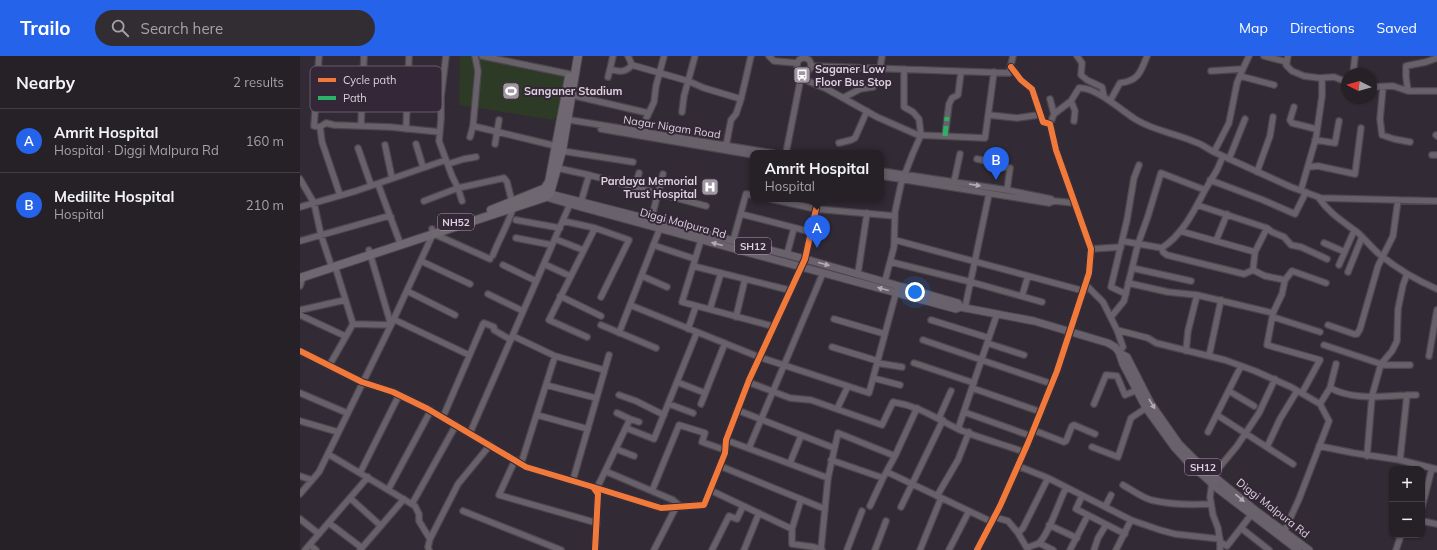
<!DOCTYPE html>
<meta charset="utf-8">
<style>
body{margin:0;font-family:Mulish,sans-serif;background:#322d33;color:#f1f3f6}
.controls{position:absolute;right:12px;bottom:12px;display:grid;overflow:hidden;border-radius:8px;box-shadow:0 1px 3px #0004}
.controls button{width:36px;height:36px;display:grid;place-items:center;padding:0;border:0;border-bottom:1px solid #423e44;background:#262027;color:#f1f3f6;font:20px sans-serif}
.compass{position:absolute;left:1041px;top:12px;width:36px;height:36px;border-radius:50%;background:#262027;box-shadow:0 1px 3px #0004;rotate:276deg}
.you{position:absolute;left:615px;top:236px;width:14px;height:14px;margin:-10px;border:3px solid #fff;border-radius:50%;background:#1a73e8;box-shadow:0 0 0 6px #1a73e833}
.badge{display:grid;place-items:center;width:26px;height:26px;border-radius:50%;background:#2563eb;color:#fff;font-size:13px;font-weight:700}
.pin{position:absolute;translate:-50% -33px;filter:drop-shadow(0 1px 2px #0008)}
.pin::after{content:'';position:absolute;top:21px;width:14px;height:12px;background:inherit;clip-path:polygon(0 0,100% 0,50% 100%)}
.popup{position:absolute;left:450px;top:94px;width:134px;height:52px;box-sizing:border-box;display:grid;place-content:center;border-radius:8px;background:#262027;filter:drop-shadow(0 1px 3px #0005);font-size:13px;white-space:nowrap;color:#a4a3a7}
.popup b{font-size:15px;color:#f1f3f6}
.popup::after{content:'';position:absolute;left:50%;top:100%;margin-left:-8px;border:8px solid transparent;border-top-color:#262027}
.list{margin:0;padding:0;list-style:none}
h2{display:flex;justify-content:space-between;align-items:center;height:52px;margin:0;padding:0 16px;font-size:17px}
h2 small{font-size:13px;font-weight:400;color:#a4a3a7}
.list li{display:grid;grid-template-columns:26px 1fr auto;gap:12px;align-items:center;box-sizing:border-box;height:64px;padding:0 16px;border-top:1px solid #423e44}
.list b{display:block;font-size:15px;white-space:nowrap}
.list p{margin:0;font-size:13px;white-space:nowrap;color:#a4a3a7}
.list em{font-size:13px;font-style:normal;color:#a4a3a7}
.icon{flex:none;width:22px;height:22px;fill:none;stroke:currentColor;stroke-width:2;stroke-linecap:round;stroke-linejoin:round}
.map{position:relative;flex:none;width:1137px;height:494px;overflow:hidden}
header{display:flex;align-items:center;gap:24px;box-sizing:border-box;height:56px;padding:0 20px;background:#2563eb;color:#fff}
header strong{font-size:19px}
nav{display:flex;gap:22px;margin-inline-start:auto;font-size:14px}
.search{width:280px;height:36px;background:#322d33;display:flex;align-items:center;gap:10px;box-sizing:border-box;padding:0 14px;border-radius:22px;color:#a4a3a7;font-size:15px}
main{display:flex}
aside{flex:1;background:#262027}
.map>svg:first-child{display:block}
.pitch{fill:#2c3a26}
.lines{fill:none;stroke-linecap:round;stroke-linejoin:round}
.minor-casing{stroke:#4c464e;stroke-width:8}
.major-casing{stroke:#4c464e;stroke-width:9}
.highway-casing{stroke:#4c464e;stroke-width:10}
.minor{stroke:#68616a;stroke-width:5.5}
.major{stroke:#69616b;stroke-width:7}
.highway{stroke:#6f6871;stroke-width:8}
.quiet{stroke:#2db169;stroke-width:5;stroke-dasharray:10 5;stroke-linecap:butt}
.cycleway-casing{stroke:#342737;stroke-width:8}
.cycleway{stroke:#f17a3a;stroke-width:6}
.oneway{fill:#b3aab5}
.labels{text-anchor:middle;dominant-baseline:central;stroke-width:4;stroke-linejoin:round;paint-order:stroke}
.shield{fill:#342737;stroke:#a99fab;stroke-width:1}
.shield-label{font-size:10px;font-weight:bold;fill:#dbd2dd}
.poi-label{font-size:11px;font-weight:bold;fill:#dbd2dd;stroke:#342737;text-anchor:start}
.street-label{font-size:11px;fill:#dbd2dd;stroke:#342737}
.key{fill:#342737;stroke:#665a69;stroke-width:1}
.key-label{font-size:11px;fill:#dbd2dd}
</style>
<header>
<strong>Trailo</strong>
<div class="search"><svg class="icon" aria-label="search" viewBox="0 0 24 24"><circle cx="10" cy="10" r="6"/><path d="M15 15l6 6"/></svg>Search here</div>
<nav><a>Map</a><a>Directions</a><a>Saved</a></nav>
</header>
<main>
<aside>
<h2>Nearby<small>2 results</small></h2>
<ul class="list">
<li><span class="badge">A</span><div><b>Amrit Hospital</b><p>Hospital · Diggi Malpura Rd</p></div><em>160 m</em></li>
<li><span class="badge">B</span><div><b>Medilite Hospital</b><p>Hospital</p></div><em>210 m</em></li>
</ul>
</aside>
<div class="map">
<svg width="1137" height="494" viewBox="0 0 1137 494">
<rect width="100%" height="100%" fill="#322a34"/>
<!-- pitch -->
<path class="pitch" d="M160,0H169L266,20L257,61L253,64L159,49Z"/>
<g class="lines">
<defs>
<path id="minor" d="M19,0L14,70L20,71L26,67L34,69L90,71L140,76
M146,0L141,41V63L139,85L152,120L158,132L162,145
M175,0L178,15L173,70L256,90
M182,0L269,18
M313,0L310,13C319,16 325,17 332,9L388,25L404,32L441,43L436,58L431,64L426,90
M328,0L332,9
M469,0L474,5L497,7
M777,0L782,7L781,19L787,24L802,31L804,40
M949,0L941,17L937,27L929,67L914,96L991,131L1021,142L1137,145
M964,0L987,6
M988,0L986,9L992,15L1004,20L1019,22L1034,21L1047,26
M497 9a7 7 0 1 1 14 0a7 7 0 1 1-14 0Z
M511,10L709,17L713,0
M580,12L582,0
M911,15L942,13
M1053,18L1055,0
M940,20L974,29
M308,21L310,13
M501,22L527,33L577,61L618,79L685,82L694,16
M17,27L63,30
M1071,31L1093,30L1108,35L1106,21V10L1126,6L1137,2
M1083,31L1080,63L1082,79L1094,83L1110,86
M1108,35H1137
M271,39L348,57
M543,42L560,33L573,31
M441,43L451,0
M771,45L775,55L774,65
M810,45L820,27C839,25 841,15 847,0
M994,51L990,64L992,67L1016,73
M382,56L384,40L395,0
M754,58L771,45L779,32C794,30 821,54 835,63C854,75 875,77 895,86C902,88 908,93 914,96
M689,59L717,62L738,59L740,57
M264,63L473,97
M750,68L754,58L750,43
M61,69L64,0
M20,71L22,86L40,139
M106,73L109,0
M301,73L453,99
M345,76L346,63L354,46L356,30L364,0
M1136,79L1137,80
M645,80L649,48L652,42L658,39L661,16
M170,81L173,70
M1015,84L1035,87L1039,65
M539,87L551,84L555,82L567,55
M116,88L123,111
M195,88L199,64
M85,89L92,122
M58,92L71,129
M262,95L333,106
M486,97L502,16
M1132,99H1137
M677,103L691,106L694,110L710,112L707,134
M929,103L945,63
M148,108L164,103L176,101
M1009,111L1018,110L1055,118L1061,72
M257,112L289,119
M581,115L707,134L751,143L754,145
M957,116L970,80L973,61
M581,120L749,147L754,145L774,147
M0,123L14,147L21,179L30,206
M910,124L963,144L995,158L1006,136
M654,126L660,98
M78,128L99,184
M335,131L339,117
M905,134L917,114L923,100
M1001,134L1016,82L1022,40V22
M1018,141C1029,157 1042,165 1057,176C1065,183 1071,191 1079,198C1096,212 1116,224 1137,233
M471,143L516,153L595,160
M124,145L158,132L204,122L207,126L212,146
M281,146L289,119L406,150
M897,149L967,172L972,176L984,181L991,189L1001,191L1027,203
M0,151L56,135L146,104
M441,158L511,176
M216,164L260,172
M351,164L363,118
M263,165L295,172L329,184L301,241
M967,172L955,196L953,214L965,220L985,224L982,238L973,257
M880,175L955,196
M134,178L190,203
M216,182L252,189
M255,183L283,194
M401,184L382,246L472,270
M595,184L784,235
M0,185L85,161H91
M433,185L446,138L453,139
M916,185L927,158
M1024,187L1045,196
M353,189L395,203
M862,192L863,196L867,199L944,218L953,214
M791,193L821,191
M487,198L494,172
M193,199C199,183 208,169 213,152
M121,205L170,228
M591,206L671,226L742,246
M244,208L270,220
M203,209L236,225
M1039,209L1054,175
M393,210L489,234
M832,212L891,225
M1048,216L1062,181
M558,217L567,157
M342,220L367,231
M985,224L992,215L1026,227
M585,225L594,191L595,156L601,128L613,97L621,79L619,63L613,56L604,51V13
M828,227L868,236L897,239L973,257L967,289L1020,304L1002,337
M786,229L803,246L817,274L823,291L819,296
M0,230L3,221
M107,235L155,259
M188,238L223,255
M826,238L811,231L827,164L834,122L839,109
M260,240L301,260
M722,240L728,220
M330,249L459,301L569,337L597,233
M665,252L689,138
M410,253L421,217
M0,254L45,244
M0,259L45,280
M436,261L445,223
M811,261L824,245L837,192L838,188L848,160L861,117L905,134C894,155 883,178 862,192L822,185
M973,261L1020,276
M93,263L169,299
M534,263L585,278
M631,264L689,282
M53,268L91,269L133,178L132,173
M301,269L356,292
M1028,269L1054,278H1057L1060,273L1078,210L1093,180L1098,144
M388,273L396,250
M817,274L848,282L856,287L925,304L955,315L991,331L1020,348L1029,365L999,443L984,476
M319,277L360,172
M213,280L255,300L304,314
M287,281L249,264L295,172
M623,284L752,328
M687,287L724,299
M1024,289L1084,309H1110
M532,291L578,305
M0,295L62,326L93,336L128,353L226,411L293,431L298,438L295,494
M886,295L888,275L897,239
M909,300L921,244
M1129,300L1137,254
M577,307L602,311
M614,307L674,327
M29,310L53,268L35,210
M573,322L600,329
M377,326L405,337
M448,326L490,342L511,344L582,369L593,346C619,350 635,362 658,373C678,382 703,388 724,396
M246,329L296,342
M672,332L741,356
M1030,332C1058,346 1085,339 1116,339
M929,335L954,350
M0,337L47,357
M319,339L336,345L364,359
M369,348L393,357
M401,348L425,287
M794,348L806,319L817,320L825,339L837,334
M1020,348L1030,332L1036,308
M537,353L548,330
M437,354L534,392
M664,356L731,380
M237,359L288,373
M917,359L993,408
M143,361L183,268L184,267L194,271V274L211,284
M639,362L651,335
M330,363L339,366
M0,365L38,376
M326,372L354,383L397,276
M658,373L697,258
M733,374L764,386L766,385L772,370L774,369L795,378
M908,376L941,310
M170,377L270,148
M426,384L528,422
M1019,390L1054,397L1100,404L1107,339
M792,391L818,401L831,362L846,352
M967,391L980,363L997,335
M449,392L523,217
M316,393L334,400
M28,398L115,450L119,458V465L130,483
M1067,400L1072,340L1081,308L1092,295L1097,285L1098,253L1103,229L1107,218
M215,404L199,439L297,467
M531,404L583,422
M1100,404L1132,412
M490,407L501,380
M221,408L255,300
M420,410L525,453
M718,410L748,422L831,464L860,474L875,478L920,483
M305,415L373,444L380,450
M587,416L692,466
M60,417L99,339
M0,420L12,424
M273,424L309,299
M823,429C832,434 841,441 851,444C868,448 893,449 911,448
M293,431L361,452L404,449L425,397L426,384L449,324L505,203L516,153
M297,432L330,363L317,357
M88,434L131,354
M410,434L492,473
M352,435L379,369L405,377L402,386L425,394
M0,438L19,416L91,269L69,194
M637,440L658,404L669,376
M782,440L776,453L825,478
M50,442L81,470
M501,443L492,473V488L514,491L522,494
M112,448L156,369
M570,450L583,422L595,400L617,352
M601,451L643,364
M805,451L811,439
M1122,451L1132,412L1137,413
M163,455L261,494
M694,461L708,465L718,477L728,494
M0,463L19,478
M1122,465L1137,468
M29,467L62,492
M749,469L777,482
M941,472L969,494
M718,477L723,472L748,422
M920,486L927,490L951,459
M739,487L753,494
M10,489L16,494
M727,492C730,490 736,489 739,487C749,478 759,445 766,432
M521,493L528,422L538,377L595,400
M5,494L68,421
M60,494L104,443
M129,494L128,491L130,483L158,428L190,389
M354,494L376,451
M412,494L429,460L437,463L443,450
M444,494L459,457
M547,494L562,455
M575,494L586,465
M620,494L641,442
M649,494L669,455
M677,494L700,450L728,387L757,315L789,217L791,193L756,94L750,68L743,66L732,33L721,24L711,11
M770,494L788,459
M794,494L798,482L806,469
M816,494L831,464
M920,494V486L918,472L913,459L910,441L913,419L937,390L959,357L975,323
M1096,494L1101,479"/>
<path id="major" d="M243,137L246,141L270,148L656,253L660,251L734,265L808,287L815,291L819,296L823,308L846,352L875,392L887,405L918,433L998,494
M250,138L505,203L658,247L660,251
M821,298L827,301L851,348L879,388L900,409L955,454L1009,494"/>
<path id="highway" d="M191,154L241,134L244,133L249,126L269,21
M0,222L246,141L250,137L262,95L278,0"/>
</defs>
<!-- minor casing -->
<use href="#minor" class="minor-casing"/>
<!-- major casing -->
<use href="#major" class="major-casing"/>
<!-- highway casing -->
<use href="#highway" class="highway-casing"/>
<!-- minor -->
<use href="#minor" class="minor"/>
<!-- major -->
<use href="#major" class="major"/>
<!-- highway -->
<use href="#highway" class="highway"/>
<!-- quiet -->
<path class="quiet" d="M645,80L647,61"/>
<defs>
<path id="cycleway" d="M0,295L62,326L93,336L128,353L226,411L293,431L298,438L295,494
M293,431L361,452L404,449L425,397L426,384L449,324L505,203L516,153
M677,494L700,450L728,387L757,315L789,217L791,193L756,94L750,68L743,66L732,33L721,24L711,11"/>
</defs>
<!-- cycleway casing -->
<use href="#cycleway" class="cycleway-casing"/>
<!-- cycleway -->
<use href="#cycleway" class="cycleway"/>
</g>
<!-- one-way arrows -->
<defs><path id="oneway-solid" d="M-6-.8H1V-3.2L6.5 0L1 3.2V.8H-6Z"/></defs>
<g class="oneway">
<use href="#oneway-solid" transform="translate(675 129) rotate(9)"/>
<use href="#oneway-solid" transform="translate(417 188) rotate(-165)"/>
<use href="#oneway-solid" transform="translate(524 208) rotate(15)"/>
<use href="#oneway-solid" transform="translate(583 233) rotate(-165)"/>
<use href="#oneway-solid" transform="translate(852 348) rotate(59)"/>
<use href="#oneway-solid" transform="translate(940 442) rotate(40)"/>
</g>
<!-- icons -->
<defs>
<symbol id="bus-square" viewBox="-11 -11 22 22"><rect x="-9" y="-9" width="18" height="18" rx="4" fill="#a097a2" stroke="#342737"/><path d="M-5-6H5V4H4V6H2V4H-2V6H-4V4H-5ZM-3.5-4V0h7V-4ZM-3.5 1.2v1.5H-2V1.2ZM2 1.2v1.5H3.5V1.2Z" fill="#fff"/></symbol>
<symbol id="stadium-square" viewBox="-11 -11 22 22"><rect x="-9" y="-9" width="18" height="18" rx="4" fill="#a097a2" stroke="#342737"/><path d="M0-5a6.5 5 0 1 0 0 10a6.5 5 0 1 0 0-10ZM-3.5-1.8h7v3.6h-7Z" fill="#fff"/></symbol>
<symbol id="hospital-square" viewBox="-11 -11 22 22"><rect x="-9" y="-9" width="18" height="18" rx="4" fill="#a097a2" stroke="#342737"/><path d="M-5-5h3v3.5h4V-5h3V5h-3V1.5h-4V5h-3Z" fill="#fff"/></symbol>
</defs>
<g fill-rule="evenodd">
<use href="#bus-square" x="492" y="9" width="20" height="20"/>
<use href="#stadium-square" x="201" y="25" width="20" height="20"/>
<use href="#hospital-square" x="400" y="121" width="20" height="20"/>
</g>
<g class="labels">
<!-- shield labels -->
<g class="shield">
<rect x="138" y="158" width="36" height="16" rx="3"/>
<rect x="435" y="182" width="36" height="16" rx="3"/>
<rect x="885" y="403" width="36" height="16" rx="3"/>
</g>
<g class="shield-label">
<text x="156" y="166">NH52</text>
<text x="453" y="190">SH12</text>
<text x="903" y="411">SH12</text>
</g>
<!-- poi labels -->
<g class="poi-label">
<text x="515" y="13">Saganer Low<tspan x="515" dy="13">Floor Bus Stop</tspan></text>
<text x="224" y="35">Sanganer Stadium</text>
<text x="397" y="125" text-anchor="end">Pardaya Memorial<tspan x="397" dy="13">Trust Hospital</tspan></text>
</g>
<!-- street labels -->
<g class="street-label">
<text transform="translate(372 71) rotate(9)">Nagar Nigam Road</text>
<text transform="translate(383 167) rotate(15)">Diggi Malpura Rd</text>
<text transform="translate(973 452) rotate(38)">Diggi Malpura Rd</text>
</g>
</g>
<!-- legend -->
<rect x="10" y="10" width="132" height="46" rx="6" class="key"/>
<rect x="18" y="22" width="18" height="4" fill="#f17a3a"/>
<rect x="18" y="40" width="18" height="4" fill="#2db169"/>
<g class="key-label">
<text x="43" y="28">Cycle path</text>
<text x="43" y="46">Path</text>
</g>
</svg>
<div class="controls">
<button>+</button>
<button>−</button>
</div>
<svg class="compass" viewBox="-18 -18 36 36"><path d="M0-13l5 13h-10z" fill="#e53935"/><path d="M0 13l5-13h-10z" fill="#a4a3a7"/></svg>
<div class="you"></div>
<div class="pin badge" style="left:517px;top:192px">A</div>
<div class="popup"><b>Amrit Hospital</b>Hospital</div>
<div class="pin badge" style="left:696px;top:124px">B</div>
</div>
</main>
